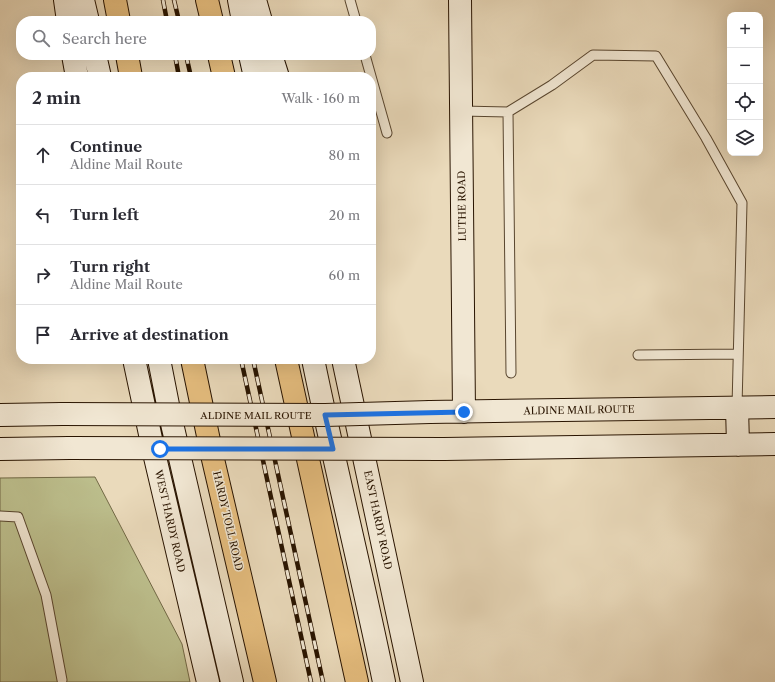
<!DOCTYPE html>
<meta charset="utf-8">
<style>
body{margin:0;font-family:"Libre Caslon Text",serif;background:#f7f7f7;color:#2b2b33}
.controls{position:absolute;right:12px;top:12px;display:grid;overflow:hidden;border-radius:8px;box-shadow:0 4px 16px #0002}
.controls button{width:36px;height:36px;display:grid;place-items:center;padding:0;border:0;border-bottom:1px solid #e1e1e2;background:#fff;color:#2b2b33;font:20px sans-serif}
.stop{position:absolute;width:12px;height:12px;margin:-9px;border:3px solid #1a73e8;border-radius:50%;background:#fff}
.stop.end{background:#1a73e8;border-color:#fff;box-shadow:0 1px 4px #0008}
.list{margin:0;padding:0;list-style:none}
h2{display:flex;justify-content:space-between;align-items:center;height:52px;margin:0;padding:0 16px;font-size:17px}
h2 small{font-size:13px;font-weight:400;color:#7c7c81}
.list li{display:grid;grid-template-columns:26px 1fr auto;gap:12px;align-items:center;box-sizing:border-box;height:60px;padding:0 16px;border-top:1px solid #e1e1e2}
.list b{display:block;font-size:15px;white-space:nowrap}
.list p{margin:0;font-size:13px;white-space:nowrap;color:#7c7c81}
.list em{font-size:13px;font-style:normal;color:#7c7c81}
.icon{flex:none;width:22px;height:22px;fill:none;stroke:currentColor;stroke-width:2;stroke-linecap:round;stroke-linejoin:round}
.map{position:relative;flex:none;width:775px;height:682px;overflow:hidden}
.search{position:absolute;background:#fff;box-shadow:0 4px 16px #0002;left:16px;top:16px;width:360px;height:44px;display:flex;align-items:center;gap:10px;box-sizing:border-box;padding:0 14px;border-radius:16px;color:#7c7c81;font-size:15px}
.panel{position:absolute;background:#fff;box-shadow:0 4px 16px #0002;left:16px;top:72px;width:360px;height:292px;border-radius:16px}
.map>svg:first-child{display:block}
.green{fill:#bcbe8c;stroke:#726946}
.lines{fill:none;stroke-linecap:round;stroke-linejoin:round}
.lane-casing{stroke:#59462f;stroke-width:11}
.secondary-casing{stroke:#291400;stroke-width:24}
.highway-casing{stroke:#291400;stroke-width:24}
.lane{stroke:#f1e7d3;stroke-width:9}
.secondary{stroke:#f1e7d3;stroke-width:22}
.highway{stroke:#e5bd7e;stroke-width:22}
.rail-casing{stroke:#291400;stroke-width:4.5}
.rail{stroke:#f1e7d3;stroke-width:3;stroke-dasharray:9;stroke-linecap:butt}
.secondary-bridge-casing{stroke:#291400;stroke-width:24;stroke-linecap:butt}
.secondary-bridge{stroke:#f1e7d3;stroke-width:22}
.route{stroke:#1a73e8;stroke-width:5}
.labels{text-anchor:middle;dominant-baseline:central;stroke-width:3;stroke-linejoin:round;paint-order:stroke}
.street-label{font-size:10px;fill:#291400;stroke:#f1e7d3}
</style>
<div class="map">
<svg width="775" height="682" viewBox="0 0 775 682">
<rect width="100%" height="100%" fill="#eadabb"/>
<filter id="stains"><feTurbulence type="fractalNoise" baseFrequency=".005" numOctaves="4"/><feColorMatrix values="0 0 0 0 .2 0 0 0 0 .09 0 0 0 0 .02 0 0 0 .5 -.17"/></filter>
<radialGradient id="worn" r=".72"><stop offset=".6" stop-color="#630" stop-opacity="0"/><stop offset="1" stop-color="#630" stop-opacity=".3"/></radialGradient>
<!-- green -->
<path class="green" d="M95,477L182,644L190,682H0V478Z"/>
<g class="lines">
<defs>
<path id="lane" d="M350,0L356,21
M365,55L387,133
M461,111L508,112L511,373
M508,112L552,85L593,55L656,56L706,138L742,203L737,407
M638,355L738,354
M0,516L18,517L46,595L62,680"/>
<path id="secondary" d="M65,0L68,21
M83,0L88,21
M239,0L243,21
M255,0L261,21
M460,0L464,412
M73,55L77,77
M95,55L100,77
M250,55L255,77
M271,55L278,77
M134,359L154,453L208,682
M159,359L170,415L232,682
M313,359C335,467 362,574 384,682
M343,359L412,682
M737,407L738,445
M430,412L775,407
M0,415L62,414
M0,449L69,448
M444,449L775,444"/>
<path id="highway" d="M115,0L119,21
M207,0L212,21
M127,55L131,77
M219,55L224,77
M192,359L212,455L265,682
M286,359L357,682"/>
</defs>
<!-- lane casing -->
<use href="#lane" class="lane-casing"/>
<!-- secondary casing -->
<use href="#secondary" class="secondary-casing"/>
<!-- highway casing -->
<use href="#highway" class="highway-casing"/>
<!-- lane -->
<use href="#lane" class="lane"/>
<!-- secondary -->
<use href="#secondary" class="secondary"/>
<!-- highway -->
<use href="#highway" class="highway"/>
<defs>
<path id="rail" d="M163,0L167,21
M174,0L179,21
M175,55L179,77
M186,55L191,77
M241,359L311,682
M253,359L323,682"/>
</defs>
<!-- rail casing -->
<use href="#rail" class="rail-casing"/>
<!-- rail -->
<use href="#rail" class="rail"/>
<defs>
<path id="secondary-bridge" d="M62,414L325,415L430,412
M69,448L444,449"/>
</defs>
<!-- secondary-bridge casing -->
<use href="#secondary-bridge" class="secondary-bridge-casing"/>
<!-- secondary-bridge -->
<use href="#secondary-bridge" class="secondary-bridge"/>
</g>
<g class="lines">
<!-- route -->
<path class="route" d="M160,449H333L325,415L464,412"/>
</g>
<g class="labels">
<!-- street labels -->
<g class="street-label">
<text transform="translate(462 206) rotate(-91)">LUTHE ROAD</text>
<text transform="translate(579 410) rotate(-1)">ALDINE MAIL ROUTE</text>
<text x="256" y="415">ALDINE MAIL ROUTE</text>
<text transform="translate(378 520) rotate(78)">EAST HARDY ROAD</text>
<text transform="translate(170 521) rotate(77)">WEST HARDY ROAD</text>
<text transform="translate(228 521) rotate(77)">HARDY TOLL ROAD</text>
</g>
</g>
<rect width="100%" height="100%" filter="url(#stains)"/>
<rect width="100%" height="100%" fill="url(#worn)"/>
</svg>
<div class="controls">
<button>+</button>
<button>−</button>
<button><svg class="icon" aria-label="locate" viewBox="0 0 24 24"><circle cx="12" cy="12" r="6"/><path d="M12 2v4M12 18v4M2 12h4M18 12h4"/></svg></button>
<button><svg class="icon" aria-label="layers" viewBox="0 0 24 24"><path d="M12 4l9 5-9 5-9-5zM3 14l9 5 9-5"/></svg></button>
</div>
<div class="stop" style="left:160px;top:449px"></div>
<div class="stop end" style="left:464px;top:412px"></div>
<div class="search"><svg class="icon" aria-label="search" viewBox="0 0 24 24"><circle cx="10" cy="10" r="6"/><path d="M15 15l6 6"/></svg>Search here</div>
<section class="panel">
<h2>2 min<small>Walk · 160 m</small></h2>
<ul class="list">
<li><svg class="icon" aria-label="ahead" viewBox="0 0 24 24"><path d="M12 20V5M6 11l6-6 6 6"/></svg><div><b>Continue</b><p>Aldine Mail Route</p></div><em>80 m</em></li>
<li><svg class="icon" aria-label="left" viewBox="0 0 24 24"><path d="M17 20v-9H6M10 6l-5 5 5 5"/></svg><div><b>Turn left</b></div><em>20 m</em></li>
<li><svg class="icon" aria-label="right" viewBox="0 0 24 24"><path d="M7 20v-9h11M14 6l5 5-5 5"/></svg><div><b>Turn right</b><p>Aldine Mail Route</p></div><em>60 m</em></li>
<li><svg class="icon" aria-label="arrive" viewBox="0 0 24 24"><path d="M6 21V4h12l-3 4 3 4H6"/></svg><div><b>Arrive at destination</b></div></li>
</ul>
</section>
</div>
